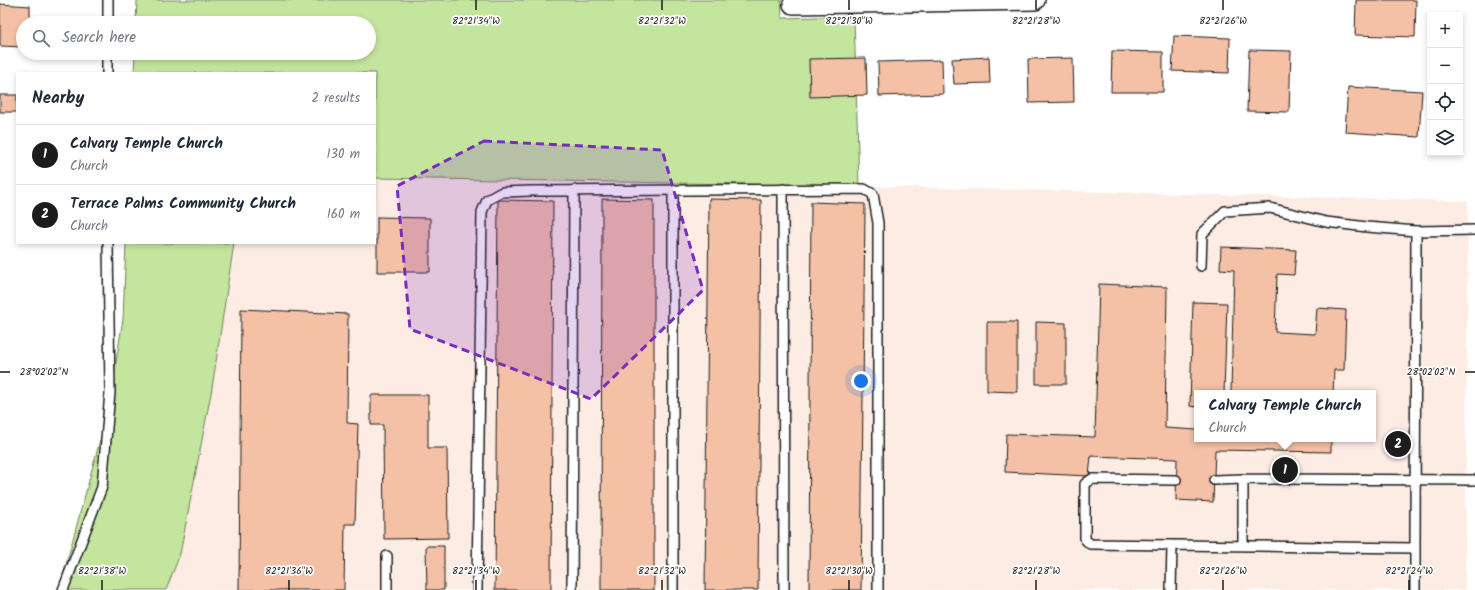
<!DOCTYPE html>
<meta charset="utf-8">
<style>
body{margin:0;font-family:Kalam,sans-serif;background:#f2f2f3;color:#1f2937}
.controls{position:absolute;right:12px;top:12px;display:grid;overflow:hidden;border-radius:0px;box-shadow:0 2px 6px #0003}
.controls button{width:36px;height:36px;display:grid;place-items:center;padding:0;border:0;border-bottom:1px solid #e0e1e3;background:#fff;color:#1f2937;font:20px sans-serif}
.you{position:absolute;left:861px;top:381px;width:14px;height:14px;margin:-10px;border:3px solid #fff;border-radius:50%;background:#1a73e8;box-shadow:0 0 0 6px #1a73e833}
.badge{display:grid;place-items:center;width:26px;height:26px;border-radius:50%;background:#1c1c1c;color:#fff;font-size:13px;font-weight:700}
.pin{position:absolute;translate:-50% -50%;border:2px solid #fff;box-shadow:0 1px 4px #0006}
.popup{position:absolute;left:1194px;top:390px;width:182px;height:52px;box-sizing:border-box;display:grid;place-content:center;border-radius:0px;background:#fff;filter:drop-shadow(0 1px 3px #0005);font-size:13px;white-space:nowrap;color:#747a83}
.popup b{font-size:15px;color:#1f2937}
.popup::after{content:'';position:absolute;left:50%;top:100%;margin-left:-8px;border:8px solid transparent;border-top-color:#fff}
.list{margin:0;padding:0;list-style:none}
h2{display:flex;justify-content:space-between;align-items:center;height:52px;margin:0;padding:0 16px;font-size:17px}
h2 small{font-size:13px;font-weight:400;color:#747a83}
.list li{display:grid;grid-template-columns:26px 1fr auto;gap:12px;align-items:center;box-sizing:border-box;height:60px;padding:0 16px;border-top:1px solid #e0e1e3}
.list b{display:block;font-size:15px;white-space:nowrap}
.list p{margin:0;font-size:13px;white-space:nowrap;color:#747a83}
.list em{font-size:13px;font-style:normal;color:#747a83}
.icon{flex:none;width:22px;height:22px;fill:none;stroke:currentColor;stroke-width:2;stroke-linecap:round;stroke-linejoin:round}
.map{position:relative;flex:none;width:1475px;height:590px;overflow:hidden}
.search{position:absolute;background:#fff;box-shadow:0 2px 6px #0003;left:16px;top:16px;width:360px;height:44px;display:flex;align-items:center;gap:10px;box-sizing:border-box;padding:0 14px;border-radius:22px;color:#747a83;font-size:15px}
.panel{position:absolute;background:#fff;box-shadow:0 2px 6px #0003;left:16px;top:72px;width:360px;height:172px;border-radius:0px}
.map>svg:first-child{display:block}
.built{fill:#fcece4;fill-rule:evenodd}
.green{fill:#c4e59e;stroke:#70805d}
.building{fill:#f5c1a6;stroke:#1c1c1c}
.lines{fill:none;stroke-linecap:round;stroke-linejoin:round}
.service-casing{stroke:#1c1c1c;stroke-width:12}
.minor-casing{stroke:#1c1c1c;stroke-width:22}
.service{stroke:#fff;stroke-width:9}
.minor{stroke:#fff;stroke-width:19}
.marked{fill:#7b2cbf;fill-opacity:0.2;stroke:#7b2cbf;stroke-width:3;stroke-dasharray:8 5;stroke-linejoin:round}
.ticks{fill:none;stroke:#1c1c1c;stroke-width:1.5}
.ticks-label{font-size:10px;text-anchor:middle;fill:#1c1c1c;stroke:#fff;stroke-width:3.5;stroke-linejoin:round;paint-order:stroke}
</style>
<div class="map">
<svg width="1475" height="590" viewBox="0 0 1475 590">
<rect width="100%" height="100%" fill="#fff"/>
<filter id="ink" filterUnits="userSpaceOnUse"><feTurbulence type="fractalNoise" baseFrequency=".025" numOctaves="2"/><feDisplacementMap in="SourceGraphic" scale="8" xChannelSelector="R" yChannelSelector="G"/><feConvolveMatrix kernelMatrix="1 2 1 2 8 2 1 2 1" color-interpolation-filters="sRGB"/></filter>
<g filter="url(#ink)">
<!-- built -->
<path class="built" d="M375,178L859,186L1468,201L1465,590H166L180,554L212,388L234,243H375ZM1197,393H1373V439H1197Z"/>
<!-- green -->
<path class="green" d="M137,0H781L782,18L854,16L859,186L375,178V73H134L135,53H369V23H136Z
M126,243H234L212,388L180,554L166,590H59L108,411L123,319Z"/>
<!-- building -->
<path class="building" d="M1356,0H1416L1415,37L1355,35Z
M0,4L30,6V23H23V47L0,46Z
M1174,36L1230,38L1229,73L1172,71Z
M1249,50L1291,51L1289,112L1247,111Z
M1112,51L1163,52V92H1111Z
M989,57L990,83L954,84L952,59Z
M866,58L867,95L810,97L809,59Z
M1073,58L1074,102L1029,103L1028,59Z
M942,60L943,94L879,96L878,62Z
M1348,87L1422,91L1419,137L1345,132Z
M0,95H17V112H0Z
M602,199L654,200V590H601Z
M709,199L761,200L758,590H705Z
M498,200L553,201L551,590H495Z
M811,202L865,204L861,590H809Z
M377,217L430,218V272H377Z
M1221,247L1296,250L1294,275L1277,274L1275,332L1315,334L1317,308L1346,310L1344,370H1334L1333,393H1231L1234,270L1220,269Z
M1099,284L1167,287L1165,428L1197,430V439H1331V452L1215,450L1213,502L1176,500L1177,459L1091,456L1089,476L1005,472L1006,434L1095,437Z
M1193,302L1227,303L1224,393H1197V407L1190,406Z
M241,309L348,314L347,423L358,424L355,524H345L344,590H239Z
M987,322H1017V392L987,391Z
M1036,322L1066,323V384H1036Z
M371,395H428V448H447L448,538L384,539L383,425H371Z
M426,546H444V590H427Z"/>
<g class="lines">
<defs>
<path id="service" d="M108,23V0
M107,73V53
M783,189L784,590
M1201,266L1202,234L1225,211L1270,208L1326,222L1367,227L1416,231
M1214,480L1243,479
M1172,545L1090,544L1085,539V484L1092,479L1176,480
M1243,546V479L1475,480
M1415,548L1416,231L1475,230
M387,556V590
M63,590L102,487L110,392L108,243
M477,590L482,212L487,200L502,192L531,191L864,189L873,194L878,223V590
M572,590L574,190
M673,590V190
M1171,590L1172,545L1415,548V590"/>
<path id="minor" d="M793,4L1035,0"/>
</defs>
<!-- service casing -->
<use href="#service" class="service-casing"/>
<!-- minor casing -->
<use href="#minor" class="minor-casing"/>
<!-- service -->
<use href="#service" class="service"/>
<!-- minor -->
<use href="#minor" class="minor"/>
</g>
</g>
<!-- marked area -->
<path class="marked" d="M484,141L662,150L703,290L591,399L410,329L397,186Z"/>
<!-- ticks -->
<path class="ticks" d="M476,0V10M662,0V10M849,0V10M1036,0V10M1223,0V10M0,372H10M1465,372H1475M102,580V590M289,580V590M476,580V590M662,580V590M849,580V590M1036,580V590M1223,580V590M1409,580V590"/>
<g class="ticks-label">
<text x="476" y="24">82°21'34"W</text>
<text x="662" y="24">82°21'32"W</text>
<text x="849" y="24">82°21'30"W</text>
<text x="1036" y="24">82°21'28"W</text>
<text x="1223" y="24">82°21'26"W</text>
<text x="44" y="375">28°02'02"N</text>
<text x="1431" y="375">28°02'02"N</text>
<text x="102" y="574">82°21'38"W</text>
<text x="289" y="574">82°21'36"W</text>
<text x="476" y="574">82°21'34"W</text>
<text x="662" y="574">82°21'32"W</text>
<text x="849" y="574">82°21'30"W</text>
<text x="1036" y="574">82°21'28"W</text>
<text x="1223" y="574">82°21'26"W</text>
<text x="1409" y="574">82°21'24"W</text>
</g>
</svg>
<div class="controls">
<button>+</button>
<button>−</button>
<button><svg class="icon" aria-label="locate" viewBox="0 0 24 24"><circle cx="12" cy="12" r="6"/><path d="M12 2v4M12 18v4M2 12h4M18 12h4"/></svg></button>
<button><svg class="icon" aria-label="layers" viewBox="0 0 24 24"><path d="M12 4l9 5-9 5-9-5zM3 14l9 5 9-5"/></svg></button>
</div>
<div class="you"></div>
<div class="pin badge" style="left:1285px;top:470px">1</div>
<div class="popup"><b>Calvary Temple Church</b>Church</div>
<div class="pin badge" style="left:1398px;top:444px">2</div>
<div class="search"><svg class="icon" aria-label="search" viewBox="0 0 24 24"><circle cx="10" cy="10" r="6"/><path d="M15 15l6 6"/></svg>Search here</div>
<section class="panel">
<h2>Nearby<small>2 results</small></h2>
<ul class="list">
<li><span class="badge">1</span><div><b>Calvary Temple Church</b><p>Church</p></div><em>130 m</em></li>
<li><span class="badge">2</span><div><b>Terrace Palms Community Church</b><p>Church</p></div><em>160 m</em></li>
</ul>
</section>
</div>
